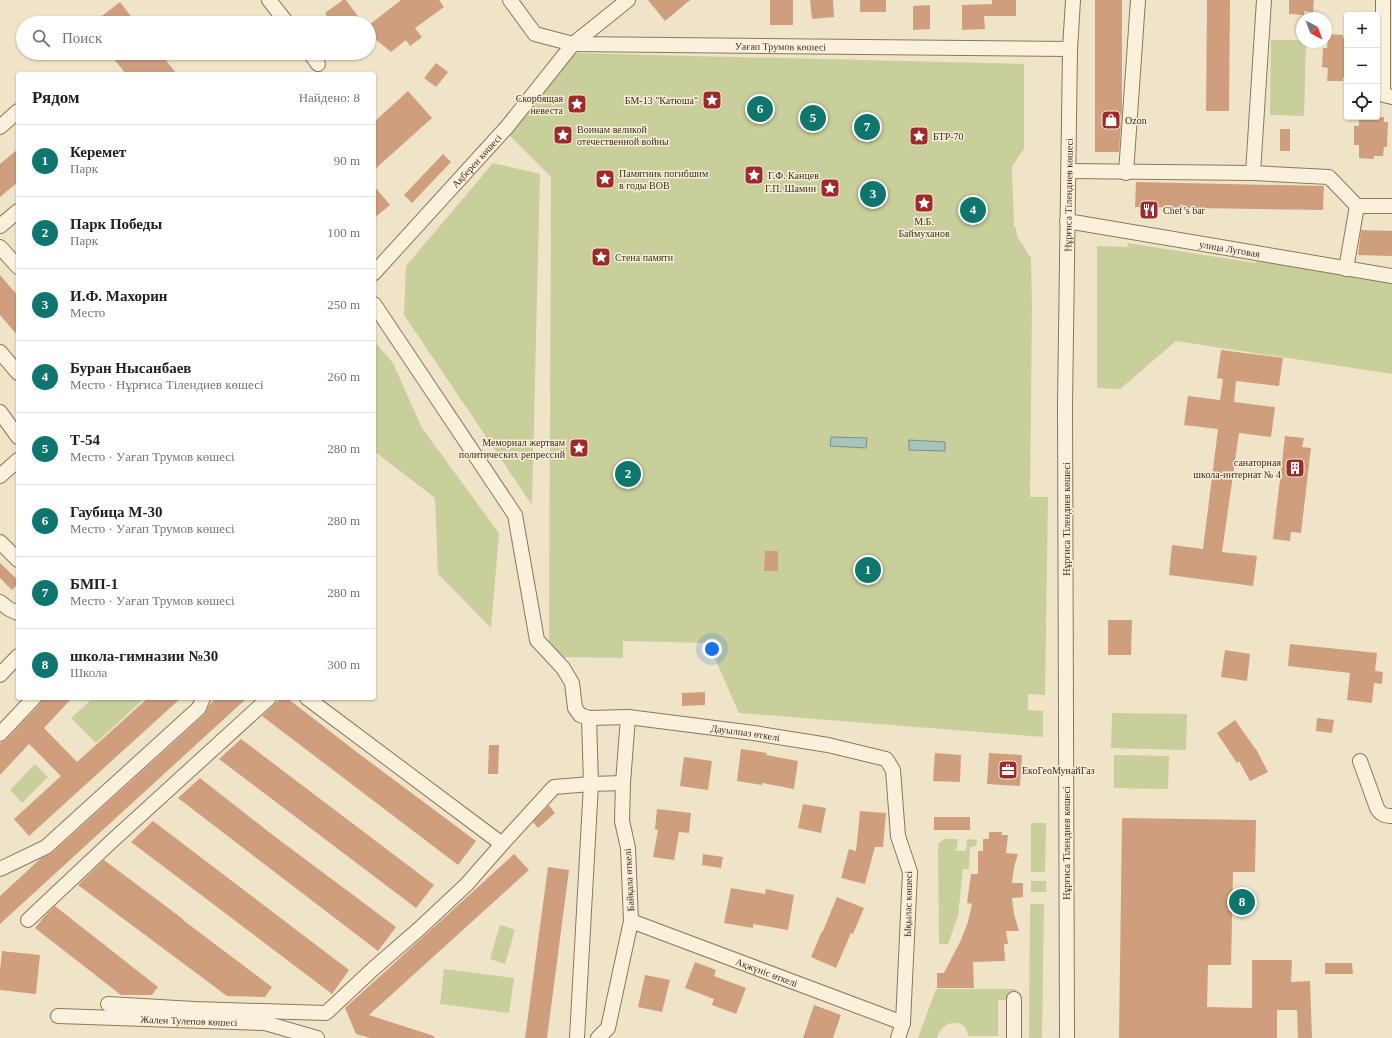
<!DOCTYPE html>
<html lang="ru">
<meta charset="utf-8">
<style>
body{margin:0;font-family:"Times New Roman",serif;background:#f6f6f6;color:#202124}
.controls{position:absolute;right:12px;top:12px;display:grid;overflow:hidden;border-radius:4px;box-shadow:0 1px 3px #0004}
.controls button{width:36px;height:36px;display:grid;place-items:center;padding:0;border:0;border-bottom:1px solid #e0e0e0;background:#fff;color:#202124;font:20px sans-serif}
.compass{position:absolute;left:1296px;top:12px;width:36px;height:36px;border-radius:50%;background:#fff;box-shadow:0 1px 3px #0004;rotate:139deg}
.you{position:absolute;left:712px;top:649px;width:14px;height:14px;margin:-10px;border:3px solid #fff;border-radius:50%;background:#1a73e8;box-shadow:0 0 0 6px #1a73e833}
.badge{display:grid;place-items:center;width:26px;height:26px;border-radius:50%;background:#0f766e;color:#fff;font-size:13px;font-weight:700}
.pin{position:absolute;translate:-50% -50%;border:2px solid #fff;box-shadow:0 1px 4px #0006}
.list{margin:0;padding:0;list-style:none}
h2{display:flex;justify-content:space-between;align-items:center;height:52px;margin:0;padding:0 16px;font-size:17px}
h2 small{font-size:13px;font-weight:400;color:#757577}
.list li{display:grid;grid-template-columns:26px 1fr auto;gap:12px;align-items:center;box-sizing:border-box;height:72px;padding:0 16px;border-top:1px solid #e0e0e0}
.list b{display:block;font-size:15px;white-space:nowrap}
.list p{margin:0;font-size:13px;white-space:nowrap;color:#757577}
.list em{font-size:13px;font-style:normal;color:#757577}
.icon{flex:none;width:22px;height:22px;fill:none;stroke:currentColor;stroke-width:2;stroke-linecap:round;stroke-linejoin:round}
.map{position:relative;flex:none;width:1392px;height:1038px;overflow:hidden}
.search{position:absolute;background:#fff;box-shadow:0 1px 3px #0004;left:16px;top:16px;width:360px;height:44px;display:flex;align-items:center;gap:10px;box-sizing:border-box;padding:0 14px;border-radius:22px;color:#757577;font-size:15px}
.panel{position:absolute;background:#fff;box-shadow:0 1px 3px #0004;left:16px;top:72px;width:360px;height:628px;border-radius:4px}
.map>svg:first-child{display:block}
.green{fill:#c9cf9b}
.water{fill:#a9c4bc;stroke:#6f938a}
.building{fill:#cf9f7d}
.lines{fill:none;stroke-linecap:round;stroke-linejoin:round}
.minor-casing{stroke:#8d765c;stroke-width:16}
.minor{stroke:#faf1dc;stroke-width:14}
.labels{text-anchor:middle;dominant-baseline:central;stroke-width:3;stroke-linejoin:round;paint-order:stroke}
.street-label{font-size:10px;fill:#3d2e20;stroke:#f7eed8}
.poi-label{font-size:10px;fill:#3d2e20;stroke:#f7eed8;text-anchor:start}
</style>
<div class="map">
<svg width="1392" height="1038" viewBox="0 0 1392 1038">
<rect width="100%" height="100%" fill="#f0e4c8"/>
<!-- green -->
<path class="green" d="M1271,40H1302V42H1306L1304,116L1270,115Z
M575,53L1024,64V149L1012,166L1014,227H1016L1017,236L1031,258L1032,307L1030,497H1048L1045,695L1028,694V710L1043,711V737L739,713L708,643L623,641V658L559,657L549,642L551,177L509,135Z
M493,163L540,174L532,505L404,315L406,266Z
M1128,243L1255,263L1259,260L1392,283V374L1176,341L1120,389L1097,388V246L1127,247Z
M374,341L393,363L422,428L499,533L491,628L438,574L435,498L374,451Z
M93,698H145L96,743L71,718Z
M1112,713L1187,714L1186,750L1111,748Z
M1114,755L1169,756L1168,789L1114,788Z
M35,764L48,777L22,803L10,790Z
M1031,823H1046L1045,872H1031Z
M944,839H958L956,851H966L967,839L977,840L976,846L970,847L969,869H963L958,916L948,944H939L938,844Z
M1031,881H1046V892H1031Z
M1030,904H1044L1042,1038H1029Z
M500,925L515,930L505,964L490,959Z
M444,969L514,978L509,1013L440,1004Z
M936,989H1016L1017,1000H998V1036H968C966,1016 941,1020 937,1038H918Z"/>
<!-- water -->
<path class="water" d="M831,437L867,438L866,448L830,446Z
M909,440L945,442V451L909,450Z"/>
<!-- building -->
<path class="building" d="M343,0H346L363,23H332L325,13Z
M401,0H439L444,7L415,28L422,37L410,46L406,40L391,52L369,34V25Z
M648,0H690L665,21Z
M770,0H793V25H770Z
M810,0H833L834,17L812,19Z
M860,0H886V12H860Z
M992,0H1016V16H984L985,29L962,30V5L992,4Z
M1095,0H1122V109L1119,152H1095Z
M1207,0H1230L1229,111H1206Z
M1289,0H1314L1313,12L1304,11V15L1289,14Z
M120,2L136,23H93Z
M930,5V29L913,30V6Z
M1328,34L1343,35V38H1347V78H1343V81H1327L1328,68L1322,67L1323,48H1327Z
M109,53H160L177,74H126Z
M436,63L448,72L436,87L424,78Z
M408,91L432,118L374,170V122Z
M1359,117H1384V122H1388L1387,147H1384L1383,156H1374V159L1359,158V145H1354V126H1359Z
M1280,129H1290V151H1280Z
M18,149V182L0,197V164Z
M443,154L451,162L412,203L404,195Z
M1136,182L1324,186L1323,210L1135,207Z
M374,186L390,205L374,218Z
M1361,230L1392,231V256L1358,255Z
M0,275L18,296V336L0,315Z
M1221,350L1283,358L1279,386L1236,381L1234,402L1275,407L1271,437L1239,433L1222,552L1257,556L1253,586L1169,575L1172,545L1203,549L1218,429L1184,425L1188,396L1220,400L1223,379L1217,378Z
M1285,436L1304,438L1302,447L1311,448L1301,533L1291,532L1290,541L1273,539Z
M765,551H778V571H764Z
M0,563L18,580V584L12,590L0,578Z
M1108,620H1132L1131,655H1108Z
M1290,644L1377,653L1375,671L1383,672L1382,684L1374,683L1372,703L1347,700L1350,673L1288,666Z
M1225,650L1250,654L1247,681L1221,677Z
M705,692V705L682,706V693Z
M42,698H72L44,728L77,762L148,698H181L29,836L14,819L61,776L29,744L0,775V743L6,740L40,704Z
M216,698H247L0,924V896L40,859L52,853L205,714L210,704Z
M281,698H287L358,753L476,841L458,865L262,716Z
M1317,718L1334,720L1332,733L1316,731Z
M1235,720L1257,751L1268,772L1250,781L1239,761L1237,763L1217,733Z
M241,739L434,885L416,908L219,759Z
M489,745H499L498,774H488Z
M741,749L767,753L766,755L798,761L794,789L762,783V785L737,781Z
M935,753L961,755L960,782L933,781Z
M989,753L1022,755L1020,786L987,784Z
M684,757L712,761L708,790L680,786Z
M200,778L274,836L396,927L378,951L178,798Z
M803,804L826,808L821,833L798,828Z
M549,805L555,813L538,828L533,822Z
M657,809L691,813L689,833L679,832L674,860L653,857L658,830L655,829Z
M860,811L886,813L883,847H875L865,884L841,878L849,849L856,851Z
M934,817H970V830H934Z
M1122,818L1256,820L1255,872H1233L1231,965H1208L1207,1007L1252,1008V960H1292L1291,982L1310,981L1312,1038H1298L1297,1010H1277V1038H1119Z
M153,821L349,970L332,994L131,842Z
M989,832H1002V835H1008L1006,853L1018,854L1014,867L1012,883H1023V897L1012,898L1014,914L1019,931H1006L1008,944H1004L1005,961L973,962L974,988H937V973H944L960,942L968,922L972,904L967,903L971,874H978V851H983V839H989Z
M514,854L529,870L369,1015L434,1036V1038H370L356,1034L345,1008Z
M703,854L723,857L721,868L702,865Z
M104,860L183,919V920L272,987L265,997L227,996L78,885Z
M548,867L569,870L555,977L547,1038H525Z
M731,888L765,894L766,889L794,895L788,930L753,924V928L724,923Z
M837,897L864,908L853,934L851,933L836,968L811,957L822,931H823Z
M55,906L158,987L152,995H121L35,928L44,917Z
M2,951L40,955L36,994L0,990V971Z
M695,962L716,970L714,976L746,988L736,1014L712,1005L714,999L685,988Z
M1325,963H1352L1353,974H1325Z
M645,975L670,980L662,1012L638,1007Z
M814,1005L841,1015L833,1038H803Z"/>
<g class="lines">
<defs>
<g id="minor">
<path d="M269,0L287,23"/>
<path id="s1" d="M510,0L535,34L573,44L1070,49"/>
<path d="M1383,0V88L1384,95L1392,97"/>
<path d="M310,53L318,64"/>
<path d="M0,127L18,111"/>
<path d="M1069,171L1253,173L1329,177L1357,206H1392"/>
<path d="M1126,173L1138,0"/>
<path d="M1253,173L1264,0"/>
<path id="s2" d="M1067,221L1392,276"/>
<path d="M0,226L18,211"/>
<path d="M0,247L18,267"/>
<path d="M1346,269L1357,206"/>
<path id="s3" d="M374,273L507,127L573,44L628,0"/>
<path id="s4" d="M374,304L515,515L537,640L563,668L572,683L575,708L580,715L589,718L628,717L754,733L828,745L886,759L893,770L898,836L910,872L903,1023L898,1038"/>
<path d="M0,352L18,373"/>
<path d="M0,412L18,437"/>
<path d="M0,476L18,460"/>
<path d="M0,542L18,560"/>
<path d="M0,602L9,609L18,613"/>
<path d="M0,675L18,656"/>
<path d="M307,698L502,844"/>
<path d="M0,734L34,698"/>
<path d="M1360,761L1377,808C1381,815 1385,816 1392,816"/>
<path d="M0,869L46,847L199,708L203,698"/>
<path d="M28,920L112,841L269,698"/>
<path id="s5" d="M631,921L903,1023"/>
<path d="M108,1004L194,1009L326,1013L373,969L419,929L467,884L502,844L554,787L591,784L623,783"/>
<path id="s6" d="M58,1016L265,1023L317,1038"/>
<path d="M577,1038L591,784L589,718"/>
<path d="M598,1038L608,1028L631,921L628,848L622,821L623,783L628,717"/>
<path d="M1014,1038V999"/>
<path id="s7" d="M1067,1038L1065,404L1070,49L1073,0"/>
</g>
</defs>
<!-- minor casing -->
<use href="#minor" class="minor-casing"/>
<!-- minor -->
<use href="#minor" class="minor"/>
</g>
<!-- icons -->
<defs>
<symbol id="sight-square" viewBox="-11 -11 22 22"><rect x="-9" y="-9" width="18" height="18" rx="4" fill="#9e2a2b" stroke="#f7eed8"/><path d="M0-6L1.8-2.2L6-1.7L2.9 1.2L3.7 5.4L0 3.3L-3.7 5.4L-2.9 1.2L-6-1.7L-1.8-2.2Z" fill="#fff"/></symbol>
<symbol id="shop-square" viewBox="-11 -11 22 22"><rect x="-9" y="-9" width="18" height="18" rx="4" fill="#9e2a2b" stroke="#f7eed8"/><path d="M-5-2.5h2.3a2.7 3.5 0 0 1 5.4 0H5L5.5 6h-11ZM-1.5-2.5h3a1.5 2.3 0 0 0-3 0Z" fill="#fff"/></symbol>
<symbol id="restaurant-square" viewBox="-11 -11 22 22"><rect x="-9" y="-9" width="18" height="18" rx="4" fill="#9e2a2b" stroke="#f7eed8"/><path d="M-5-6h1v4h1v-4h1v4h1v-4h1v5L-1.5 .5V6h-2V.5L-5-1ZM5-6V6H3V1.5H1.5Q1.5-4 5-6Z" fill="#fff"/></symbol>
<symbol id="building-square" viewBox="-11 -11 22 22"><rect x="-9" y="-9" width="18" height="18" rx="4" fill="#9e2a2b" stroke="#f7eed8"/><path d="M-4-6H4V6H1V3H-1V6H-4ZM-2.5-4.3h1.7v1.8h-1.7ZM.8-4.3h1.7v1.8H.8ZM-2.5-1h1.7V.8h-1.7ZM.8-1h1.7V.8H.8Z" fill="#fff"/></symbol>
<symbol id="office-square" viewBox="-11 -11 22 22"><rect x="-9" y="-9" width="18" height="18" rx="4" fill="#9e2a2b" stroke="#f7eed8"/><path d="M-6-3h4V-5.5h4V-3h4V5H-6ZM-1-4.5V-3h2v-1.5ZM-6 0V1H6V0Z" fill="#fff"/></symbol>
</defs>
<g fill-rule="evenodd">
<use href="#sight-square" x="701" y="89" width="22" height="22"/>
<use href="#sight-square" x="566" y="93" width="22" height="22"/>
<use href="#shop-square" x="1100" y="109" width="22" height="22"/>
<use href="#sight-square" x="552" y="124" width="22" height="22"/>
<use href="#sight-square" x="908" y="125" width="22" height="22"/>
<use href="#sight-square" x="743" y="164" width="22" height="22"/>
<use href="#sight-square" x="594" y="168" width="22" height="22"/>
<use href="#sight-square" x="819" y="177" width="22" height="22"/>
<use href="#sight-square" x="913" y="192" width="22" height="22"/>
<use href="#restaurant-square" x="1138" y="199" width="22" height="22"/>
<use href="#sight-square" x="590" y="246" width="22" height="22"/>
<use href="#sight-square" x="568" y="437" width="22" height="22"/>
<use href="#building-square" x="1284" y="457" width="22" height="22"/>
<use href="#office-square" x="997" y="759" width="22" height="22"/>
</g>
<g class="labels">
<!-- street labels -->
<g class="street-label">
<text stroke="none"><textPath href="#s1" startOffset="289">Уағап Трумов көшесі</textPath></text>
<text stroke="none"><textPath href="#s3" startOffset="152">Ақберен көшесі</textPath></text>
<text stroke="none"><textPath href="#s7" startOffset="843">Нұрғиса Тілендиев көшесі</textPath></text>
<text stroke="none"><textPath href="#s2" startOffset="165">улица Луговая</textPath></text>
<text transform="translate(1066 519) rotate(-90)">Нұрғиса Тілендиев көшесі</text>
<text stroke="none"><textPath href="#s4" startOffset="637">Дауылпаз өткелі</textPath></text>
<text transform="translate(1066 843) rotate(-90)">Нұрғиса Тілендиев көшесі</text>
<text transform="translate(629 880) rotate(-93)">Байқала өткелі</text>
<text transform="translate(908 904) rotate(-89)">Ықылас көшесі</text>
<text stroke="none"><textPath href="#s5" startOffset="145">Ақжүніс өткелі</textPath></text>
<text stroke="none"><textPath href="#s6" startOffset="131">Жален Тулепов көшесі</textPath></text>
</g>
<!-- poi labels -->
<g class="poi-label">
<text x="563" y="98" text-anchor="end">Скорбящая<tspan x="563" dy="12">невеста</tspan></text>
<text x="698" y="100" text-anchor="end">БМ-13 "Катюша"</text>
<text x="1125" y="120">Ozon</text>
<text x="577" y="129">Воинам великой<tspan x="577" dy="12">отечественной войны</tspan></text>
<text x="933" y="136">БТР-70</text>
<text x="619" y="173">Памятник погибшим<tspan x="619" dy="12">в годы ВОВ</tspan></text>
<text x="768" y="175">Г.Ф. Канцев</text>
<text x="816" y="188" text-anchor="end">Г.П. Шамин</text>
<text x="1163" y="210">Chef’s bar</text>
<text x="924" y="221" text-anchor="middle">М.Б.<tspan x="924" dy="12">Баймуханов</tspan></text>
<text x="615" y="257">Стена памяти</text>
<text x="565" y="442" text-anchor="end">Мемориал жертвам<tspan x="565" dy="12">политических репрессий</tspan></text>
<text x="1281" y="462" text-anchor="end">санаторная<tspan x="1281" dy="12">школа-интернат № 4</tspan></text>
<text x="1022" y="770">ЕкоГеоМунайГаз</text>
</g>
</g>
</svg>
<div class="controls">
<button>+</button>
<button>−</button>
<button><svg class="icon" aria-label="locate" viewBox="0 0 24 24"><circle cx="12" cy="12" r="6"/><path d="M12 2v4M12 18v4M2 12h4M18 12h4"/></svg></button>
</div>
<svg class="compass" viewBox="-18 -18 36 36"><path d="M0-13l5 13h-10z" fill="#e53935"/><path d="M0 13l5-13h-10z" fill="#757577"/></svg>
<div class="you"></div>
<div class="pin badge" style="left:868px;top:570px">1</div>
<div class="pin badge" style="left:628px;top:474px">2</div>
<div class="pin badge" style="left:873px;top:194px">3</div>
<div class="pin badge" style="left:973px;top:210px">4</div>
<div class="pin badge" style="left:813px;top:118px">5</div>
<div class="pin badge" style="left:760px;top:109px">6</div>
<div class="pin badge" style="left:867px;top:127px">7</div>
<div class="pin badge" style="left:1242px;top:902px">8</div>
<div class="search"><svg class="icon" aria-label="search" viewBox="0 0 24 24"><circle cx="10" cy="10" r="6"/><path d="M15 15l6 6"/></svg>Поиск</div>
<section class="panel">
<h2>Рядом<small>Найдено: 8</small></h2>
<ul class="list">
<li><span class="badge">1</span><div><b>Керемет</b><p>Парк</p></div><em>90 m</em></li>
<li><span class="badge">2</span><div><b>Парк Победы</b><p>Парк</p></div><em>100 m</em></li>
<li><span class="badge">3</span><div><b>И.Ф. Махорин</b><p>Место</p></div><em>250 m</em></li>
<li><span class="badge">4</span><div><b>Буран Нысанбаев</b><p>Место · Нұрғиса Тілендиев көшесі</p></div><em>260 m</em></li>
<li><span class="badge">5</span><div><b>Т-54</b><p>Место · Уағап Трумов көшесі</p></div><em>280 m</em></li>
<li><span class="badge">6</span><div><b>Гаубица М-30</b><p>Место · Уағап Трумов көшесі</p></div><em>280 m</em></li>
<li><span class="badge">7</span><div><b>БМП-1</b><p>Место · Уағап Трумов көшесі</p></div><em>280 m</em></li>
<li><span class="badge">8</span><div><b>школа-гимназии №30</b><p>Школа</p></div><em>300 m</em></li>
</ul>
</section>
</div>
